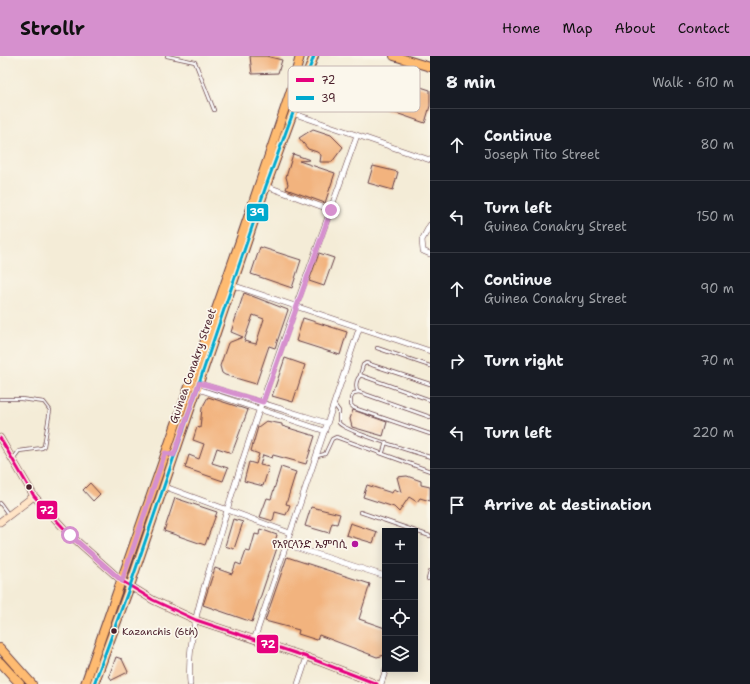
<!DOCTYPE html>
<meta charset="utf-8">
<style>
body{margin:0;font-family:"Shantell Sans","Noto Sans Ethiopic",sans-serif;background:#20242c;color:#f1f3f6}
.controls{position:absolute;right:12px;bottom:12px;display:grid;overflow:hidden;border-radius:0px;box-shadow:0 2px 10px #0003}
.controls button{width:36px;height:36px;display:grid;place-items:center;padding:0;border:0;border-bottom:1px solid #363941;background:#171b24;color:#f1f3f6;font:20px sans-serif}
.stop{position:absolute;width:12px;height:12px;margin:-9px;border:3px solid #d690ce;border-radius:50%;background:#fff}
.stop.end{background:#d690ce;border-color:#fff;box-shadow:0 1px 4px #0008}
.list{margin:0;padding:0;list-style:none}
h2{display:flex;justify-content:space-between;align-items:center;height:52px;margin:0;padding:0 16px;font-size:17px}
h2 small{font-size:13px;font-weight:400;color:#9ea1a6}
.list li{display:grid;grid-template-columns:26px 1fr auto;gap:12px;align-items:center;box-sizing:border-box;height:72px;padding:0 16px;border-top:1px solid #363941}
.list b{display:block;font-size:15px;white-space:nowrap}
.list p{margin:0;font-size:13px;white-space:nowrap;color:#9ea1a6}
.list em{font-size:13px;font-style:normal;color:#9ea1a6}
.icon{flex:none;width:22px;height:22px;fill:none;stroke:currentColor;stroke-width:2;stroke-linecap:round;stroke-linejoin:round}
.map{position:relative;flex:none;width:430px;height:628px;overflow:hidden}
header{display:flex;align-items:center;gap:24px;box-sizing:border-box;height:56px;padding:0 20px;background:#d690ce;color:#111}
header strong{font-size:19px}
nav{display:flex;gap:22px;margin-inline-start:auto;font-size:14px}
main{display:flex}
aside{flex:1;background:#171b24}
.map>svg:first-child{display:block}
.building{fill:#f2b37e;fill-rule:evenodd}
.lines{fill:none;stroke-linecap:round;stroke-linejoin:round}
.lane-casing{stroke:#643e45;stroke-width:4}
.street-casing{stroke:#643e45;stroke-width:6}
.secondary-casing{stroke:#643e45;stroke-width:8}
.primary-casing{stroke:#643e45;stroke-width:10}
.lane{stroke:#fff;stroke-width:2.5}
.street{stroke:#fff;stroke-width:5}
.secondary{stroke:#ffe4c6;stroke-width:7}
.primary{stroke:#febb71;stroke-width:8}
.bus-1-casing{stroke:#fbf7ec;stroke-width:6}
.bus-2-casing{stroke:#fbf7ec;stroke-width:6}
.bus-1{stroke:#e5007d;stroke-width:3}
.bus-2{stroke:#00a9ce;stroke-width:3}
.route{stroke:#d690ce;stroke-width:5}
.bus-dot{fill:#4a1f2b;stroke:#fbf7ec;stroke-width:1.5}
.poi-dot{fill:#b5179e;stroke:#fbf7ec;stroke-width:1.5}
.labels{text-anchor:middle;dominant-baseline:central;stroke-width:3.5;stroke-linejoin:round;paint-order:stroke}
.bus-label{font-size:10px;fill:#4a1f2b;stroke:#fbf7ec;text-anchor:start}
.street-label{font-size:11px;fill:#4a1f2b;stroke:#fbf7ec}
.poi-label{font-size:11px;fill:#4a1f2b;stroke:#fbf7ec;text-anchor:end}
.key{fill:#fbf7ec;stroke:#c6b6b2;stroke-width:1}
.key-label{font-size:11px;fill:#4a1f2b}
.line-badge{stroke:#fbf7ec;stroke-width:1.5}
.badge-label{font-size:11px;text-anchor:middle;font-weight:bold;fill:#fff}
</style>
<header>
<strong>Strollr</strong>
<nav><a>Home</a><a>Map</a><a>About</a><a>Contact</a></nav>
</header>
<main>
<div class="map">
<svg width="430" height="628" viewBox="0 0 430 628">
<rect width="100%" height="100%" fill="#fbf7ec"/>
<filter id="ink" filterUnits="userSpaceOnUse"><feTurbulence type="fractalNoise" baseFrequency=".025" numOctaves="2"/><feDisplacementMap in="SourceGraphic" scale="8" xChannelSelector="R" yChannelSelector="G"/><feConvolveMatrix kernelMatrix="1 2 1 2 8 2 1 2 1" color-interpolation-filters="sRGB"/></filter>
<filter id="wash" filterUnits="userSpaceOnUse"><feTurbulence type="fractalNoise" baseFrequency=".012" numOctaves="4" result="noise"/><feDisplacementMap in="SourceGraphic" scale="16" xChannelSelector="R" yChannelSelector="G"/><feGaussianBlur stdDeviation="0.9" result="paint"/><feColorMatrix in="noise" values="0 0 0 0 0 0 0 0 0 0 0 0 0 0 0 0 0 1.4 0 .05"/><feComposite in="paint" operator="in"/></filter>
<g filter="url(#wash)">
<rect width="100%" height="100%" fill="#f4ecd7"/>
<g id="blocks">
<!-- building -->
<path class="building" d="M250,0H266L282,4L278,17L252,18Z
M380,18L430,34V50L425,67L370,48Z
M313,73L331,79L343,91L332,106H320L321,99L317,96L308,93L299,82Z
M293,98L310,104L299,105L335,117L325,147L286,133L288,128L286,121Z
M373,110L398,116L393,134L368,127Z
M260,191L301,204L292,232L251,218Z
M319,197L334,202L324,230L309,225Z
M244,237L288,254L275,292L269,290L256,328L225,319L222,317L220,310L228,287L243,281L231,276ZM253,259L264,263L256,288L244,285Z
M303,262L347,276L340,299L296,285Z
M285,302L305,309L293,346L272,340Z
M208,341L248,354L232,397L217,392L212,407L228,412L223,425L185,412L189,399L199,403L204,388L193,384L197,371L200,372L202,352Z
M353,354L387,366L383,380L352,371L350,363Z
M266,365L282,368V370L315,380L306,408L273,399L272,402L263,399L260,409L269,411L263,430L244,425L249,406L256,408L259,398L251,395L258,371Z
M281,411L296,416L286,448L290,449L286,459L275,456L273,465L260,461L267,442L271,443Z
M407,420L421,425V429L430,431V445L420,442L417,446L409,441L399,456L394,451L363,441L367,429L392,437L394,433L401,436L397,421Z
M90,427L100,438L93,445L83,434Z
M175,442L217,456L205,489L164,475Z
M311,451L340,458L337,468L332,467L329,477L305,470Z
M233,463L243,466L234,493L225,490Z
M350,467L377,476L373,487L346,479Z
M260,473L277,479L275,485L279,486L252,566L203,549L215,512L232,518L236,507L241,509L246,495L250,496L255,478L259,479Z
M287,501L370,528L359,563L385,572V599L377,601L319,579L317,584L298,578L299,574L265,565Z
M116,601L122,603L128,616L112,624L109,620Z"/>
</g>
</g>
<g filter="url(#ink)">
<use href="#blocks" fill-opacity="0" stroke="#643e45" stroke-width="1"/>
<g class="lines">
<defs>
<path id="lane" d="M167,0L195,6L214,54
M377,292L430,310
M430,328L366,307L363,309L360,319L430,344
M358,336C355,332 356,323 360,320
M0,343H21L44,346L50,354L44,390L42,392L19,395L13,403
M334,348L339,355V367C346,376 414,396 430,401
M430,361L359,336L354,337L351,342V349L354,352L430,378
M383,396L386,386
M317,400L325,398L332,383L336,381L430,415
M0,447L8,458
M360,456L430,480
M428,523L430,516"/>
<path id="street" d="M292,57L430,104
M266,130L331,154
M430,169L422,184L423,195L430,198
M232,229L430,295
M197,327L327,367
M195,332L325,375
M163,430L290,477
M285,488L385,520
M254,584L359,273
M190,628C186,577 206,527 220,478C259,343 311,212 357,79
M298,628L307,601
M381,628L386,613"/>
<path id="secondary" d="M0,382L34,440L70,479L122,525L153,544L196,564L307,601L377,628
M0,466L34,440"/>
<path id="primary" d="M394,0L430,11
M0,592L32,628
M0,606L20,628
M85,628L242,179L292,31L300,0
M94,628L130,530L266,130L314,0"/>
</defs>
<!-- lane casing -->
<use href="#lane" class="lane-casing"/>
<!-- street casing -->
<use href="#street" class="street-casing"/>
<!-- secondary casing -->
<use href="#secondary" class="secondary-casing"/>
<!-- primary casing -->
<use href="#primary" class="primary-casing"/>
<!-- lane -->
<use href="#lane" class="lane"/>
<!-- street -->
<use href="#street" class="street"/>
<!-- secondary -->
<use href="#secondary" class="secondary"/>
<!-- primary -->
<use href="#primary" class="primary"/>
<defs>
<path id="bus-1" d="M0,382L34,440L70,479L122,525L153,544L196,564L307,601L377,628"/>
<path id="bus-2" d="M94,628L130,530L266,130L314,0"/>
</defs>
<!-- bus-1 casing -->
<use href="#bus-1" class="bus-1-casing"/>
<!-- bus-2 casing -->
<use href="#bus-2" class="bus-2-casing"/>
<!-- bus-1 -->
<use href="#bus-1" class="bus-1"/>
<!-- bus-2 -->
<use href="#bus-2" class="bus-2"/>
</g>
</g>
<g class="lines" filter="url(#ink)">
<!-- route -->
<path class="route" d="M70,479L122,525L165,397L174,399L199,327L263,346L331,154"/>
</g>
<!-- markers -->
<g class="bus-dot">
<circle cx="29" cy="431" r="3.5"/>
<circle cx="114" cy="575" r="3.5"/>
</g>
<circle class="poi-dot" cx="355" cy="488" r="4"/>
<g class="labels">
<!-- bus labels -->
<g class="bus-label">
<text x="122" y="575">Kazanchis (6th)</text>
</g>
<!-- street labels -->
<g class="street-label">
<text transform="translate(193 310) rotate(-71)">Guinea Conakry Street</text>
</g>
<!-- poi labels -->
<g class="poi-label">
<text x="347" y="488">የአየርላንድ ኤምባሲ</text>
</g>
</g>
<!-- legend -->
<rect x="288" y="10" width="132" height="46" rx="6" class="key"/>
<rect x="296" y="22" width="18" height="4" fill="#e5007d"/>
<rect x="296" y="40" width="18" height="4" fill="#00a9ce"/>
<g class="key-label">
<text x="321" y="28">72</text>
<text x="321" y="46">39</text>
</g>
<g class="line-badge">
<rect x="246" y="147" width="23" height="19" rx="4" fill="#00a9ce"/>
<rect x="36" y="444" width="22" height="20" rx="4" fill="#e5007d"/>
<rect x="256" y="578" width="23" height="20" rx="4" fill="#e5007d"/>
</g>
<g class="badge-label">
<text x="257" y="160">39</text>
<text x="47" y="458">72</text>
<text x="268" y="592">72</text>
</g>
</svg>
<div class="controls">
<button>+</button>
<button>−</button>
<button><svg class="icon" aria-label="locate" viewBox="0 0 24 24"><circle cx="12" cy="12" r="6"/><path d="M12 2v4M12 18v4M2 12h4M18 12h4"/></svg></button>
<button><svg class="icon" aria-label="layers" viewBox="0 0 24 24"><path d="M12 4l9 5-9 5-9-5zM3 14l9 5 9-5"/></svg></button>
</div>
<div class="stop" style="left:70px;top:479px"></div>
<div class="stop end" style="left:331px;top:154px"></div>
</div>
<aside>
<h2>8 min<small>Walk · 610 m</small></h2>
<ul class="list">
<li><svg class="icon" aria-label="ahead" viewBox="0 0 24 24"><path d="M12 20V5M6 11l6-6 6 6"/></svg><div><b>Continue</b><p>Joseph Tito Street</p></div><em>80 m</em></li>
<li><svg class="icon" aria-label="left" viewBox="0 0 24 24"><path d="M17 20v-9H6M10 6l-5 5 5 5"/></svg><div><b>Turn left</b><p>Guinea Conakry Street</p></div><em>150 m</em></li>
<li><svg class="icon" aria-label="ahead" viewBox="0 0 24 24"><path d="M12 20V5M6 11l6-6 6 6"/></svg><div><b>Continue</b><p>Guinea Conakry Street</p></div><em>90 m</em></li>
<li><svg class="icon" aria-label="right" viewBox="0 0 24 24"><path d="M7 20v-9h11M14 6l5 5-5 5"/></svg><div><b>Turn right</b></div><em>70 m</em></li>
<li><svg class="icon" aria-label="left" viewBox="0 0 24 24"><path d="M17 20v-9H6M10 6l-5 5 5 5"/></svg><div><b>Turn left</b></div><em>220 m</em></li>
<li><svg class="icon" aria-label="arrive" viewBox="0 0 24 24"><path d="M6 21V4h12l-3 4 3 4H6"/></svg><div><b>Arrive at destination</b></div></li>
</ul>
</aside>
</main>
